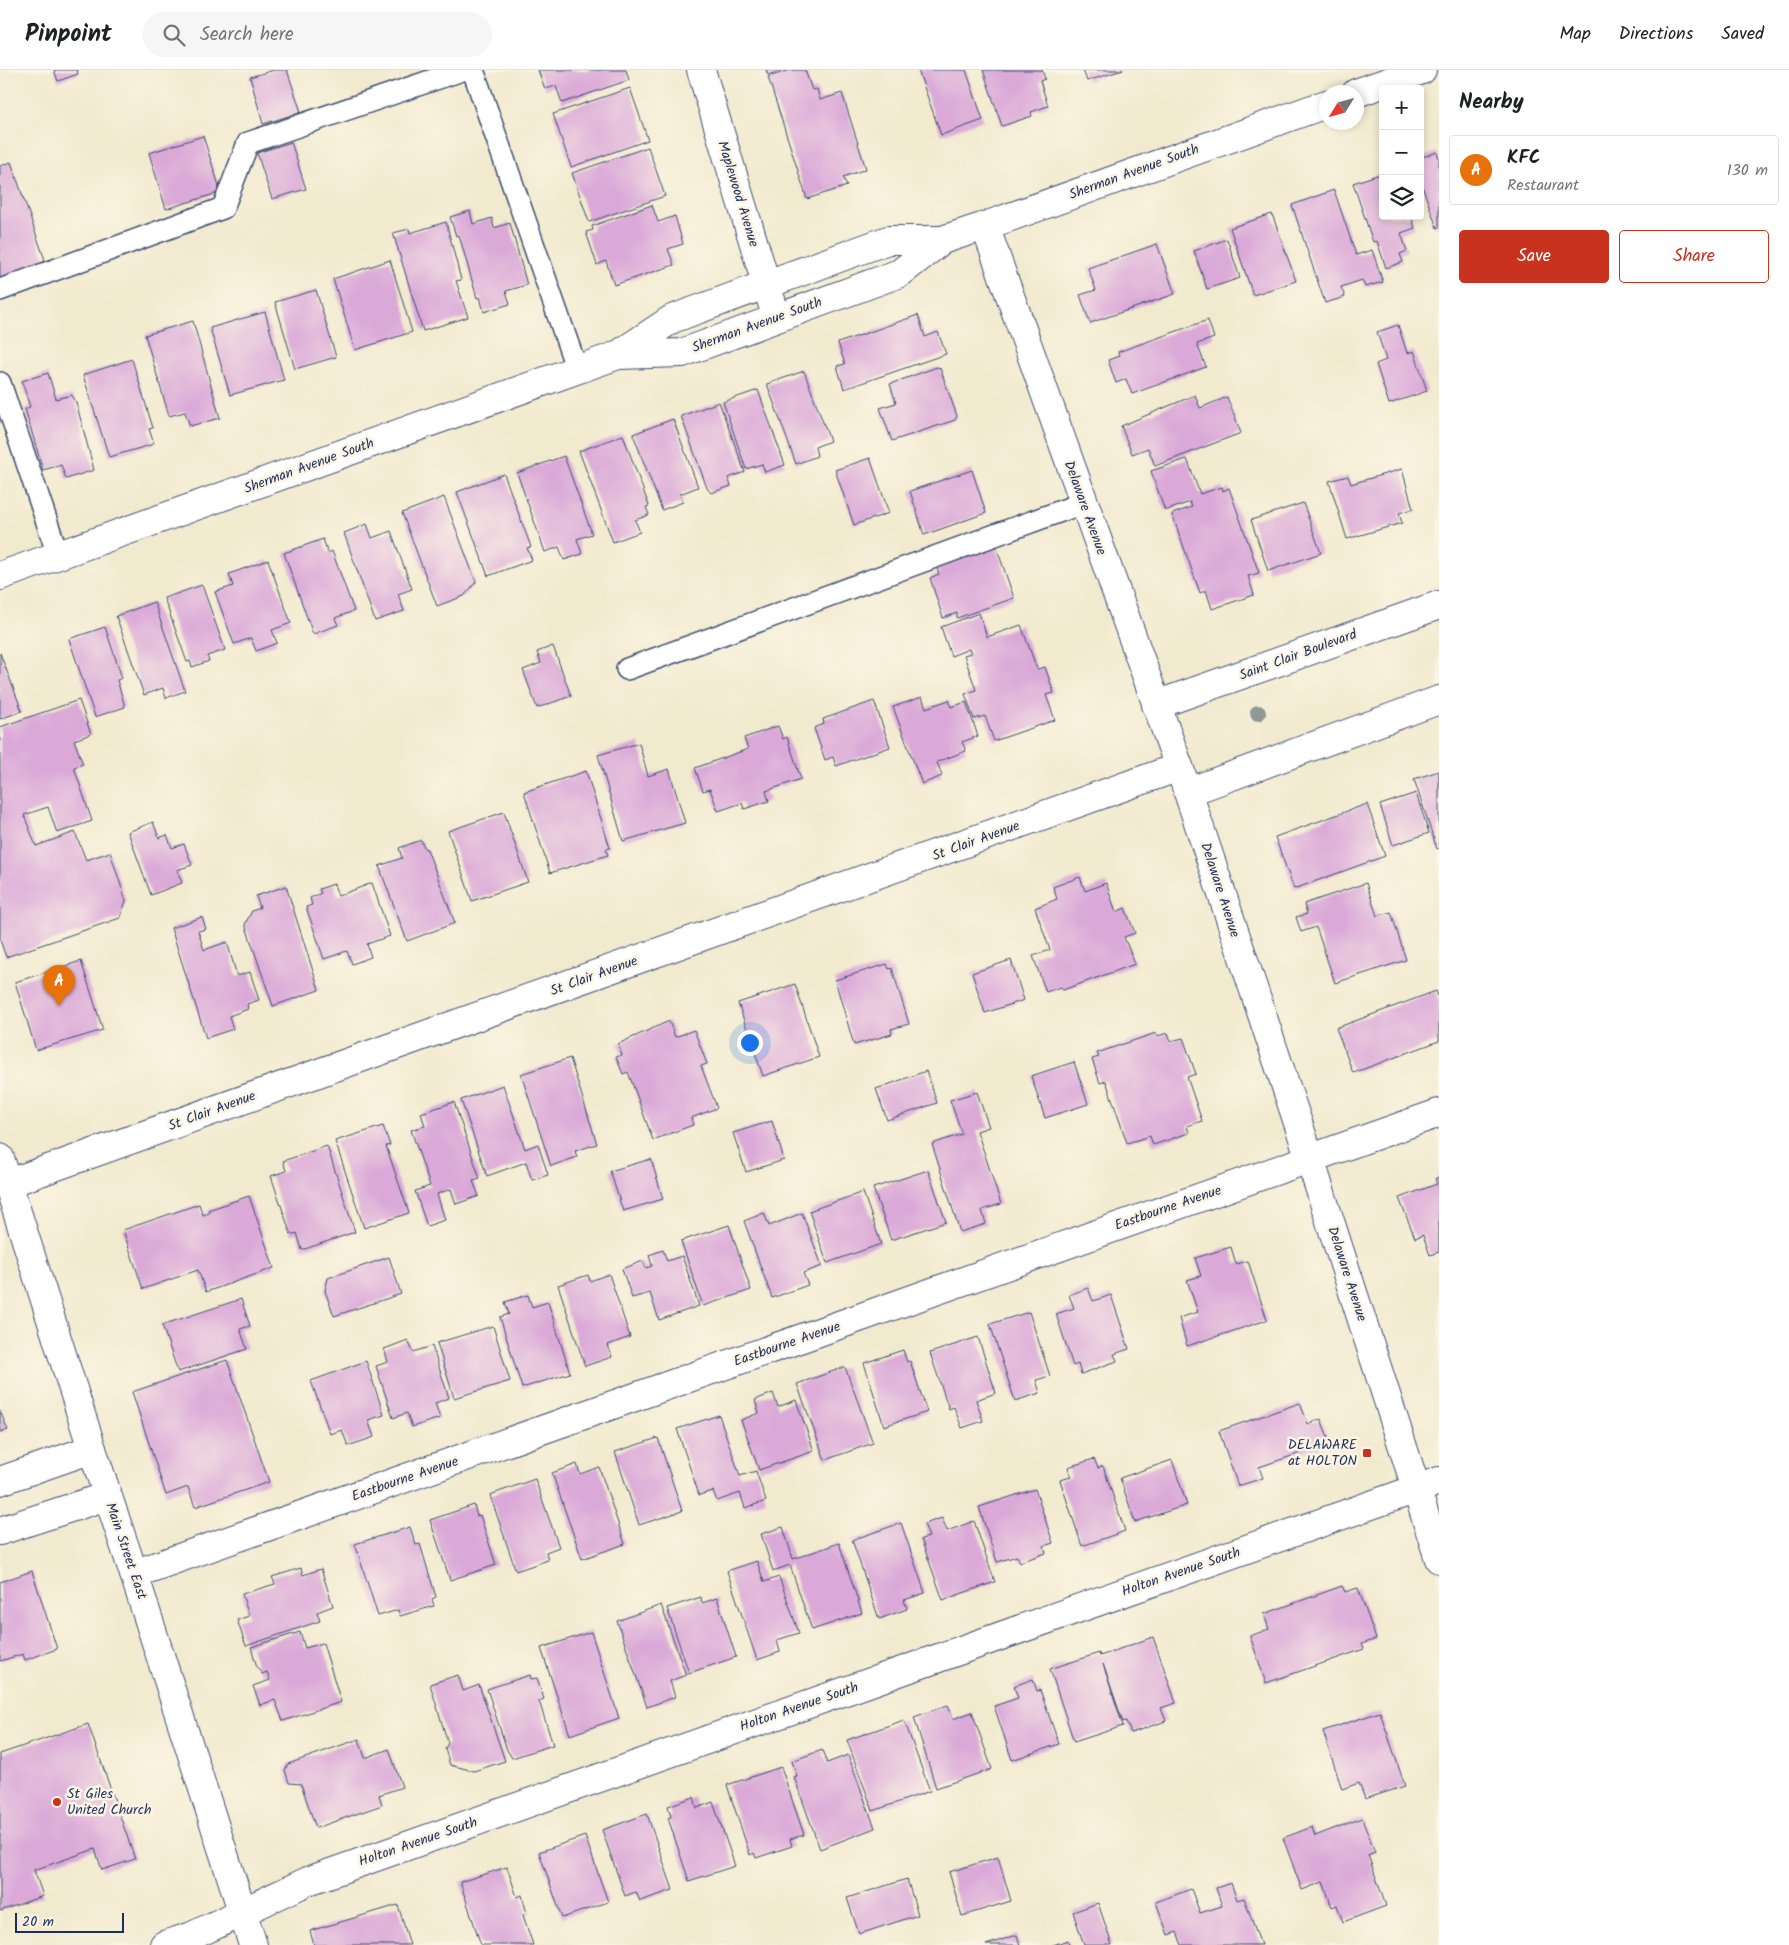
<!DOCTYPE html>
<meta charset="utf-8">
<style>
body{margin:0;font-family:Kalam,sans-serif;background:#f6f6f6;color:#202124}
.controls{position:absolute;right:15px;top:15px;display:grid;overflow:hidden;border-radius:5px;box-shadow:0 2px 8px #0003}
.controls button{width:45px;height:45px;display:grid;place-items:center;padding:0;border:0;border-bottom:1px solid #e0e0e0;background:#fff;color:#202124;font:25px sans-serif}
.compass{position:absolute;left:1319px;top:15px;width:45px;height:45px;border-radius:50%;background:#fff;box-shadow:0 2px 8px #0003;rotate:233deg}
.scale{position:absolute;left:15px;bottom:12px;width:109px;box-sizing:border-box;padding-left:5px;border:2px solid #1b2f5e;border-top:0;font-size:14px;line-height:18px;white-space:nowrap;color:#1b2f5e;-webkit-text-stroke:4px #fcf5e5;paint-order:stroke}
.you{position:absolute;left:749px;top:972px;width:18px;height:18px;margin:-12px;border:4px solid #fff;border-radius:50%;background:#1a73e8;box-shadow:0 0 0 8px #1a73e833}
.badge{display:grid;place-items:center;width:32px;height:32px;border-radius:50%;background:#c8321e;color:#fff;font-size:16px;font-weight:700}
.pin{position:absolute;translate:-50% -41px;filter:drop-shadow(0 1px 2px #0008)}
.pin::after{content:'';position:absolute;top:26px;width:18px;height:15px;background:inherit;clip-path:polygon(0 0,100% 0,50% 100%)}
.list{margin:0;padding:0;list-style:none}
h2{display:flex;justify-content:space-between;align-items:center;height:65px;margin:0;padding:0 20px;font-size:21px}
h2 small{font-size:16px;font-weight:400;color:#757577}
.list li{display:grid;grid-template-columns:32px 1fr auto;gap:15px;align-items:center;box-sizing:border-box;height:70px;margin:0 10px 10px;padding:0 10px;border:1px solid #e0e0e0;border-radius:5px}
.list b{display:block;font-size:19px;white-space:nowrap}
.list p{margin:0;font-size:16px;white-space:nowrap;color:#757577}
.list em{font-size:16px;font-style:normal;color:#757577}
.actions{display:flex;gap:10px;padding:15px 20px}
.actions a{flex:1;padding:11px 0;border:1px solid #c8321e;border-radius:5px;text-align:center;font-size:18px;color:#c8321e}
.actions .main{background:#c8321e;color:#fff}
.icon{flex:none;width:28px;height:28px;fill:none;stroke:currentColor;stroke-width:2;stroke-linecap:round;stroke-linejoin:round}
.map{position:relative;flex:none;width:1439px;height:1875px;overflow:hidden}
header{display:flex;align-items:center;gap:30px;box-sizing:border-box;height:70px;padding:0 25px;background:#fff;border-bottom:1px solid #e0e0e0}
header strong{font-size:24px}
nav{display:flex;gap:28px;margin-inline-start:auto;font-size:18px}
.search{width:350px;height:45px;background:#f6f6f6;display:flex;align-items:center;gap:12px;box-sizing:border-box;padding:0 18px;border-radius:28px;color:#757577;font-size:19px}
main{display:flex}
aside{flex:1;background:#fff}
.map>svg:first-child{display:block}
.building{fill:#daa9d8}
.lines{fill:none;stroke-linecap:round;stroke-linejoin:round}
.lane-casing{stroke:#3b4b6f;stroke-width:24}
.street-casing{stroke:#3b4b6f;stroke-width:30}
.secondary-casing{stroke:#3b4b6f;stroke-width:30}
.primary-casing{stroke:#3b4b6f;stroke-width:30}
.lane{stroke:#fff;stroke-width:21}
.street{stroke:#fff;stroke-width:28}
.secondary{stroke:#fff;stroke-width:28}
.primary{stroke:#fff;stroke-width:28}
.tree{fill:#909a95}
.poi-dot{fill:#c8321e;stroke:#fcf5e5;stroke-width:2}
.labels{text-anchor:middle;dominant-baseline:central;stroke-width:5;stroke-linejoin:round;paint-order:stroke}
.street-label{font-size:14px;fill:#1b2f5e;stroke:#fcf5e5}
.poi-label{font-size:14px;fill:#1b2f5e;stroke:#fcf5e5;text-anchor:end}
</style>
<header>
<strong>Pinpoint</strong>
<div class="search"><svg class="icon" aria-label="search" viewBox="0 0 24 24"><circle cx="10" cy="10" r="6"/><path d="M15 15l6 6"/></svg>Search here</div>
<nav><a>Map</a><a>Directions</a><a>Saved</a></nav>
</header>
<main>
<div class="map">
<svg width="1439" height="1875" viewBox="0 0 1439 1875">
<rect width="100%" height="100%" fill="#fcf5e5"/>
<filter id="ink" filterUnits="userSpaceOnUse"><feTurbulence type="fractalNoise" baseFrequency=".02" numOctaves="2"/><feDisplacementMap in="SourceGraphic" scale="10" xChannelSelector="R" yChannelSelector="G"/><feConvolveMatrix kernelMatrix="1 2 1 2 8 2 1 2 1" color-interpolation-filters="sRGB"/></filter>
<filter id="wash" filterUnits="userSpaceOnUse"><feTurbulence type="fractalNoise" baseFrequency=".0096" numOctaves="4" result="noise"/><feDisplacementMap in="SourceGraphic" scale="20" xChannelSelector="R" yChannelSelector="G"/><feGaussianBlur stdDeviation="1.12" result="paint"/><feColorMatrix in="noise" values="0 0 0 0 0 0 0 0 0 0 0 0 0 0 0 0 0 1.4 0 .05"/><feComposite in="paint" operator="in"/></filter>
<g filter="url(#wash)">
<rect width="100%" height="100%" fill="#f2eacf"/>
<g id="blocks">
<!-- building -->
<path class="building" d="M54,0H77L78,4L58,11Z
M274,0H287L301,42L263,54L250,7Z
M538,0H626L629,10L562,33L556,16L545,19Z
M766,0H782L768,5Z
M790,0H805L812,20L817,19L820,30L842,23L866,99L843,107L847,116L807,129L768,7Z
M918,0H966L983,50L941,65Z
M983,0H1042L1045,9L1040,11L1048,36L1031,42L1032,46L1002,56Z
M1083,0H1123L1087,11Z
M630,18L648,70L571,97L553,44Z
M203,66L221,122L166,139L149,83Z
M291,72L306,119L272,129L257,83Z
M648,77L665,126L589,152L572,103Z
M1437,82L1439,89V157L1437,158L1420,110V88Z
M11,92L46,193L0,209V96Z
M1383,103V146H1411L1415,158L1401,163L1407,181L1400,184L1403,192L1386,198L1377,171L1373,172L1353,113Z
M1334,120L1356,185L1372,180L1383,212L1365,217L1362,210L1341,217L1345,227L1325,233L1292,135Z
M652,135L658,152L675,146L683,174L668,179L674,195L614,215L606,191L597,195L586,162L593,160L592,156Z
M470,141L473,154L492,148L494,158L510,153L527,215L506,221L510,234L484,242L480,227L477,228L459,165L456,166L450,147Z
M1272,144L1296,211L1253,225L1230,158Z
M446,152L461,210L456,211L468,247L423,261L393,163L409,159L410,163Z
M1227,169L1240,208L1207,219L1194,181Z
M1157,174L1175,224L1090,253L1080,225L1096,220L1088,198Z
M390,190L412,262L355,280L333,209Z
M316,220L336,287L295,299L275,232Z
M265,242L284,310L230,325L210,258Z
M918,245L925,267L938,262L946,284L844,319L837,296L845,294L838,273Z
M1208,250L1214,268L1197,274L1206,297L1132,324L1126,309L1116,313L1108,290L1119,286L1118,282Z
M193,251L220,348L190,356L185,342L169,346L145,265Z
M1398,255L1407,283L1414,281L1427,321L1389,334L1376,294L1386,290L1377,262Z
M132,289L153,358L149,359L154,374L109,387L83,305Z
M937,297L940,298L957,346L955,350L892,371L880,338L896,333L890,314Z
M804,301L830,371L815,377L817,386L796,394L767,314Z
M48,303L56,329L72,325L76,332L94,400L66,409L61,395L43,400L25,339L30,337L22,311Z
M758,320L785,395L765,402L762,394L746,399L723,332Z
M1195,325L1200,338L1227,327L1241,363L1155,396L1148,378L1132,384L1121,356Z
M719,332L745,402L728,408L731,416L711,423L707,418L681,346Z
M673,349L698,417L680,424L683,432L662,440L633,364Z
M623,365L649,436L646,437L649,445L635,450L640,462L613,472L579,381Z
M564,386L592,464L577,469L582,484L564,490L559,477L545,482L517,403Z
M870,388L889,443L854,455L835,400Z
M1187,389L1200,424L1222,417L1223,421L1229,418L1259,503L1248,506L1254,525L1212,539L1206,520L1200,523L1172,444L1192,437L1190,432L1165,441L1151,401Z
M1402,399L1413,439L1399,443L1402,453L1347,469L1329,411L1348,406L1351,414Z
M972,400L986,443L924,465L910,421Z
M504,404L531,477L527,478L532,490L488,506L457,422Z
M444,427L476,512L464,526L437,536L402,443Z
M1303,433L1321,483L1268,501L1251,450Z
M367,454L372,468L391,461L412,519L398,524L404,541L375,551L344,463Z
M323,469L328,483L332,481L354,541L335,548L338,555L313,564L284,483Z
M994,470L1014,528L957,548V543L943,548L930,508L939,504L934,490Z
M268,490L291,553L272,560L277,573L256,581L251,568L234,574L215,522L233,516L229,504Z
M202,515L225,580L207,586L209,591L192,597L190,591L187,592L164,528Z
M154,532L185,621L166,628L163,618L144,625L116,546Z
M979,543L987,567L1021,555L1037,599L1045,597L1054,623L1046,625L1055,650L994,671L985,646L974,649L965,624L976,620L964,585L971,583L969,579L951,586L941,557Z
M105,557L122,608L117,610L125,637L95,647L69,569Z
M553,576L571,626L537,638L523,600L541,593L537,582Z
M0,583L22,641L0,649Z
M922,627L926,638L949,630L951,637L966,632L978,666L962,672L966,681L937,692L942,706L922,714L893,637Z
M79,630L91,664L74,670L83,694L74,697L92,751L57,763L48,737L24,745L36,776L75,762L86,790L110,782L126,831L120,848L6,887L0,870V657Z
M874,631L890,677L836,696L833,687L825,690L814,658L824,654L823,649Z
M778,656L783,669L787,667L801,709L766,721L769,731L744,739L742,733L718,741L710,719L703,721L695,698L748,679L744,668Z
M639,673L648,706L669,699L685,753L623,771L598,685Z
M586,701L610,778L606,779L608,785L550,803L524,722Z
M1439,701V778L1437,779L1414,709Z
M1416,723L1429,763L1393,775L1380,735Z
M1367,734L1385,786L1294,819L1275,767Z
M504,742L528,812L472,831L448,761Z
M153,752L159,768L167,765L172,778L184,774L192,795L177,800L182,813L151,825L128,762Z
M421,770L425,779H427L455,853L407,871L379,796L402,788L399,778Z
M1080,807L1085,821L1106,813L1116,842L1125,838L1135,863L1124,867L1135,894L1063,920L1061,917L1046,922L1033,886L1050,880L1035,838L1057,829L1053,817Z
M372,813L390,866L367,874L371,887L352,894L347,881L324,889L306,837L312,835L310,828L321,823L319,819L334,814L338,826Z
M1366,813L1377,846L1391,842L1406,890L1335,913L1316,857L1301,862L1296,847L1307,844L1304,834Z
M286,816L319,920L273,936L245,854L252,841L260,838L256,826Z
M202,847L206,859L198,861L204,880L227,872L237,906L250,902L259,930L247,934L248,939L229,946L233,959L206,968L171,858Z
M1011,890L1024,930L985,943L972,903Z
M81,891L103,960L36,980L15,912Z
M887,894L889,899L892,898L909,954L891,959L892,964L854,975L835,910Z
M795,914L819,987L763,1006L738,933Z
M1436,921L1439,929V971L1353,1003L1336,958Z
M669,951L675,967L694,960L707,994L701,996L717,1038L691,1048L693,1055L653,1070L628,1002L623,1004L616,987L622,985L618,974Z
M1156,963L1157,966L1168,963L1171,971L1183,968L1196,1004L1187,1007L1202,1051L1187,1056L1189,1063L1153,1075L1150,1066L1127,1073L1106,1011L1100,1013L1092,989L1099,987L1097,983Z
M570,988L597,1074L575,1081L577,1087L551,1096L521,1004Z
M1074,992L1088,1034L1045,1048L1031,1006Z
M926,1001L937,1033L887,1050L876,1019Z
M503,1015L525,1079L538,1074L548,1105L532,1110L526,1092L487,1106L461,1030Z
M977,1022L989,1057L977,1061L1001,1134L982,1140L986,1154L960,1162L932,1074L962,1064L950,1030Z
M454,1032L480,1109L473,1111L479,1126L456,1134L451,1119L437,1124L445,1150L427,1156L415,1121L430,1116L411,1060L425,1056L421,1043Z
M772,1051L784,1090L746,1102L733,1063Z
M383,1056L390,1075L386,1076L409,1143L364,1158L335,1071Z
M327,1076L355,1162L302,1180L297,1163L291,1165L271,1106L286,1101L283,1091Z
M651,1089L663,1129L623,1141L610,1101Z
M928,1100L946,1152L891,1170L873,1118Z
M1439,1107V1182L1430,1185L1423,1165L1415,1168L1399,1128L1437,1114L1435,1109Z
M863,1122L881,1174L827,1193L809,1141Z
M249,1126L274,1198L206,1222L198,1200L143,1219L123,1160L199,1134L203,1145L209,1143L208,1140Z
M764,1143L769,1156L802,1143L822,1196L803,1203L808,1215L772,1228L744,1151Z
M729,1155L751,1220L703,1236L681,1171Z
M1231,1177L1236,1194L1248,1191L1267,1250L1187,1276L1179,1248L1198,1242L1187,1210L1201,1206L1195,1188Z
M663,1180L667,1191L682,1186L699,1236L659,1250L650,1223L632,1228L622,1199L643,1191L646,1198L652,1196L649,1185Z
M389,1187L401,1224L334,1246L325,1221L328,1208Z
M609,1204L630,1267L608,1275L612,1287L585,1296L558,1215L588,1205L590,1211Z
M1088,1218L1093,1231L1111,1225L1129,1279L1114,1284L1117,1291L1081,1304L1078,1294L1073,1296L1056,1244L1074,1238L1069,1225Z
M528,1225L532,1237L548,1232L570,1303L522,1318L500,1247L509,1244L505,1232Z
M241,1229L250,1256L240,1259L247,1279L178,1302L162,1255Z
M1029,1242L1050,1306L1036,1310L1040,1323L1015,1331L990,1254Z
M493,1256L510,1311L454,1328L437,1273Z
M978,1267L996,1323L976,1330L983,1351L962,1358L954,1337L949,1339L930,1283Z
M408,1270L413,1282L432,1276L449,1328L435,1333L440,1348L412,1357L407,1343L393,1348L376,1296L388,1292L384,1279Z
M903,1280L907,1292L910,1291L927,1342L884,1356L864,1293Z
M227,1290L269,1412L195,1437L188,1417L166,1425L132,1322Z
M366,1291L384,1345L368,1350L374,1367L348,1376L342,1360L330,1364L311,1311Z
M845,1297L873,1373L825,1390L797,1314Z
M773,1323L778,1337L796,1330L814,1381L759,1400L741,1350L759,1343L755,1330Z
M1300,1333L1308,1354L1321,1349L1330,1373L1259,1397L1263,1408L1238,1416L1219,1361Z
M0,1341L8,1360L0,1362Z
M719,1345L740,1406L756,1401L766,1431L745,1438L740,1423L717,1431L713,1421L699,1425L677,1359Z
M658,1368L682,1441L639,1455L615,1382Z
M1094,1389L1098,1398L1103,1396L1125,1461L1082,1476L1060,1410L1071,1407L1068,1397Z
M1172,1390L1187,1435L1135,1452L1120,1408Z
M577,1394L580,1404L599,1397L625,1474L582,1489L552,1403Z
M535,1409L559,1477L546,1482L548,1490L516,1501L490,1425Z
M1035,1419L1053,1473L1044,1476L1046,1483L1020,1492L1017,1486L997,1492L979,1437Z
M474,1435L477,1446L480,1445L496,1495L450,1510L430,1450Z
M942,1448L947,1461L974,1451L995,1512L943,1530L921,1469L929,1467L924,1454Z
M901,1453L925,1523L904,1530L907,1539L879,1549L852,1470Z
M410,1457L416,1475L420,1474L436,1527L432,1529L434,1536L400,1546L398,1540L378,1546L355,1474Z
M783,1457L793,1489L839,1473L862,1543L812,1560L790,1495L773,1501L761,1464Z
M757,1491L764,1512L779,1507L799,1563L777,1570L780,1582L757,1590L727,1501Z
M301,1498L303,1505L321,1499L333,1536L317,1542L320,1551L246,1576L237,1550L249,1546L242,1524L275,1514L272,1507Z
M32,1501L57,1579L25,1590L23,1584L0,1591V1512Z
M1342,1516L1345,1522L1358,1518L1376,1569L1362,1574L1364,1579L1266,1613L1250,1566L1269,1559L1264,1544Z
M701,1527L702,1533L717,1528L736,1587L689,1603L667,1538Z
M661,1535L686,1605L670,1611L675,1627L647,1637L617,1551Z
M300,1562L305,1578L323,1573L341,1632L283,1651L275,1630L260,1635L253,1616L270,1610L267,1602L262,1604L257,1597L251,1577Z
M591,1562L619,1648L570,1665L541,1578Z
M1153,1567L1176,1633L1161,1638L1166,1651L1131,1663L1126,1651L1123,1652L1103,1594L1123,1656L1074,1672L1050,1599L1099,1583L1100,1586Z
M458,1605L463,1621L479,1615L505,1691L474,1701L450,1695L445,1679L448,1673L430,1614Z
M530,1605L531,1609L537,1608L544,1629L539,1631L553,1675L512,1688L507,1680L487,1619Z
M1033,1609L1037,1621L1040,1620L1059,1674L1012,1690L994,1636L1018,1628L1014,1616Z
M948,1635L953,1649L972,1642L992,1699L936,1718L914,1647Z
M1380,1642L1405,1716L1365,1729L1359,1713L1342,1719L1323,1661Z
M904,1650L930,1721L873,1741L847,1670Z
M88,1654L135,1789L102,1800L95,1779L34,1800L43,1826L0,1841V1684Z
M359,1669L365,1688L389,1679L402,1717L379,1725L382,1735L316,1758L301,1714L289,1713L285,1700L288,1694Z
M822,1680L827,1693L848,1685L875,1758L820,1779L794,1707L797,1706L792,1691Z
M781,1697L804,1765L790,1769L792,1776L756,1788L754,1783L750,1785L727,1715Z
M694,1727L697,1738L713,1732L735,1796L689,1811L668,1748L671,1747L668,1736Z
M647,1744L673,1820L640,1831L636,1822L625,1826L602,1760Z
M1362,1748L1375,1782L1368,1785L1386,1836L1343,1852L1337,1835L1332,1837L1323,1812L1302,1820L1283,1768L1312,1757L1315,1766Z
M585,1766L608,1832L562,1848L539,1782Z
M998,1787L1011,1831L962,1846L949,1802Z
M507,1797L517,1827L522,1825L527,1844L523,1845L533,1875H481L460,1812Z
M907,1809L918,1845L859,1864L847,1828Z
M1231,1813L1237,1830L1244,1828L1261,1875H1182L1177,1862L1168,1865L1156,1832L1191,1819L1200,1843L1222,1836L1216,1818Z
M1098,1833L1112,1875H1084L1073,1842Z
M398,1835L410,1875H314L310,1861Z
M1017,1865L1020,1875H986Z
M1068,1870L1069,1875H1053Z"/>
</g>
</g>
<g filter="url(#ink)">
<use href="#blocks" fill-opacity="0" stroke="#3b4b6f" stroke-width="1"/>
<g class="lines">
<defs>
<path id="lane" d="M473,0L577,300
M0,220L223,138L248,73L462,0
M0,313L58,485
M627,599L1083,433"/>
<path id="street" d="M1356,23L1422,0
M985,156L1326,34
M1156,635L1439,535
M1188,722L1439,630
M9,1113L1179,697
M0,1411L92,1379
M0,1461L107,1426
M134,1504L1439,1043
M164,1875L192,1866L308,1811L1439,1411"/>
<path id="secondary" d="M701,0L772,233
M618,285L682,283L900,203L942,170
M0,506L618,285L672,249L888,170H942L985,156L1188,722L1310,1089L1439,1489"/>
<path id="primary" d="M0,1088L92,1379L134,1504L253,1875"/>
</defs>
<!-- lane casing -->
<use href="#lane" class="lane-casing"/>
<!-- street casing -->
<use href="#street" class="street-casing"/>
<!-- secondary casing -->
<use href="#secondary" class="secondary-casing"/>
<!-- primary casing -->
<use href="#primary" class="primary-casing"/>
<!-- lane -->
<use href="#lane" class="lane"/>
<!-- street -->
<use href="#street" class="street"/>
<!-- secondary -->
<use href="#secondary" class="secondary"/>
<!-- primary -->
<use href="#primary" class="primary"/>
</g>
<!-- trees -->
<circle class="tree" cx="1258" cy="643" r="8"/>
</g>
<!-- markers -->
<g class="poi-dot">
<rect x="1362" y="1378" width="10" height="10" rx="2.5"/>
<circle cx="57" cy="1732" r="5"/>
</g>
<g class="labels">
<!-- street labels -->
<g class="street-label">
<text transform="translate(1134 102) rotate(-20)">Sherman Avenue South</text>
<text transform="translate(738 124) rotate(73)">Maplewood Avenue</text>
<text transform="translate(757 255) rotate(-20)">Sherman Avenue South</text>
<text transform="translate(309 396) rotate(-20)">Sherman Avenue South</text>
<text transform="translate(1085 438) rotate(70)">Delaware Avenue</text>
<text transform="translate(1298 585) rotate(-20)">Saint Clair Boulevard</text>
<text transform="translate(976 771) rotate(-20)">St Clair Avenue</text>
<text transform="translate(1220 820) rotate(72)">Delaware Avenue</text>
<text transform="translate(594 906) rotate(-20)">St Clair Avenue</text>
<text transform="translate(212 1041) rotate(-20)">St Clair Avenue</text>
<text transform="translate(1168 1138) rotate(-19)">Eastbourne Avenue</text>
<text transform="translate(1347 1204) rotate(72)">Delaware Avenue</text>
<text transform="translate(787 1274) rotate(-19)">Eastbourne Avenue</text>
<text transform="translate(405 1409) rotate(-19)">Eastbourne Avenue</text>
<text transform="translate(126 1481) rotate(71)">Main Street East</text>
<text transform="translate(1181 1502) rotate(-19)">Holton Avenue South</text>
<text transform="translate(799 1637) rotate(-19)">Holton Avenue South</text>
<text transform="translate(418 1772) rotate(-19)">Holton Avenue South</text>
</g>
<!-- poi labels -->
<g class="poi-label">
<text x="1357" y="1375">DELAWARE<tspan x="1357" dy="16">at HOLTON</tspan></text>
<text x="67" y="1724" text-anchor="start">St Giles<tspan x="67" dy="16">United Church</tspan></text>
</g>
</g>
</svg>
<div class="controls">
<button>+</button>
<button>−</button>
<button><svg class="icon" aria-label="layers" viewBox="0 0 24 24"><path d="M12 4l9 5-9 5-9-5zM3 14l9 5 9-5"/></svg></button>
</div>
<svg class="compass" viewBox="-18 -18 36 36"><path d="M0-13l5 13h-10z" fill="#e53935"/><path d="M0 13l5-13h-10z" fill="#757577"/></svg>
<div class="scale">20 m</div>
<div class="you"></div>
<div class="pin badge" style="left:59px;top:936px;background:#e8710a">A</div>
</div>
<aside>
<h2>Nearby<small></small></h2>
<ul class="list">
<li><span class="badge" style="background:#e8710a">A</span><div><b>KFC</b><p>Restaurant</p></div><em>130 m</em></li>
</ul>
<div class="actions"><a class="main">Save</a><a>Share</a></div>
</aside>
</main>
